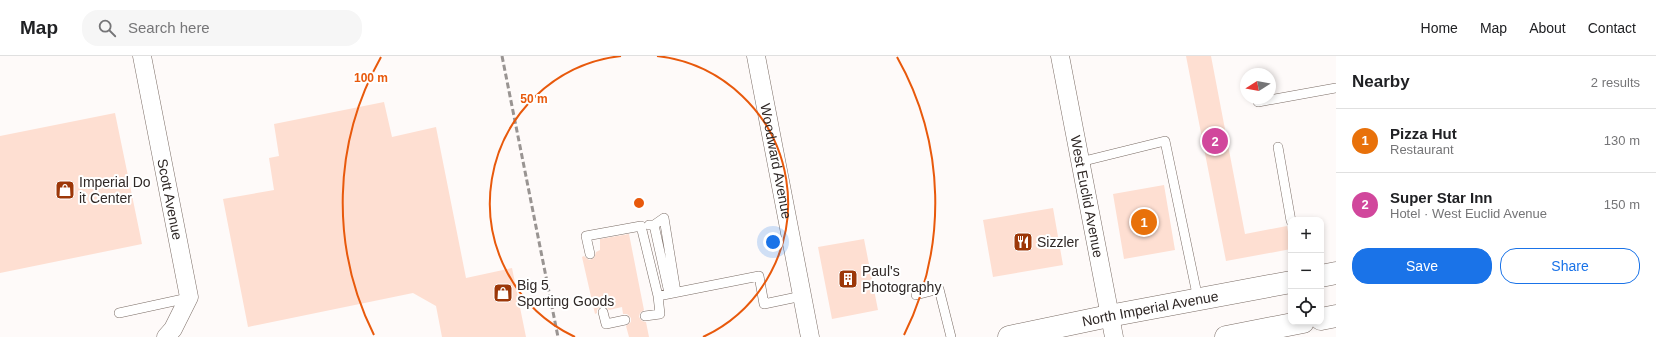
<!DOCTYPE html>
<meta charset="utf-8">
<style>
body{margin:0;font-family:Helvetica,sans-serif;background:#f6f6f6;color:#202124}
.controls{position:absolute;right:12px;bottom:12px;display:grid;overflow:hidden;border-radius:8px;box-shadow:0 2px 6px #0003}
.controls button{width:36px;height:36px;display:grid;place-items:center;padding:0;border:0;border-bottom:1px solid #e0e0e0;background:#fff;color:#202124;font:20px sans-serif}
.compass{position:absolute;left:1240px;top:12px;width:36px;height:36px;border-radius:50%;background:#fff;box-shadow:0 2px 6px #0003;rotate:259deg}
.you{position:absolute;left:773px;top:186px;width:14px;height:14px;margin:-10px;border:3px solid #fff;border-radius:50%;background:#1a73e8;box-shadow:0 0 0 6px #1a73e833}
.badge{display:grid;place-items:center;width:26px;height:26px;border-radius:50%;background:#1a73e8;color:#fff;font-size:13px;font-weight:700}
.pin{position:absolute;translate:-50% -50%;border:2px solid #fff;box-shadow:0 1px 4px #0006}
.list{margin:0;padding:0;list-style:none}
h2{display:flex;justify-content:space-between;align-items:center;height:52px;margin:0;padding:0 16px;font-size:17px}
h2 small{font-size:13px;font-weight:400;color:#757577}
.list li{display:grid;grid-template-columns:26px 1fr auto;gap:12px;align-items:center;box-sizing:border-box;height:64px;padding:0 16px;border-top:1px solid #e0e0e0}
.list b{display:block;font-size:15px;white-space:nowrap}
.list p{margin:0;font-size:13px;white-space:nowrap;color:#757577}
.list em{font-size:13px;font-style:normal;color:#757577}
.actions{display:flex;gap:8px;padding:12px 16px}
.actions a{flex:1;padding:9px 0;border:1px solid #1a73e8;border-radius:16px;text-align:center;font-size:14px;color:#1a73e8}
.actions .main{background:#1a73e8;color:#fff}
.icon{flex:none;width:22px;height:22px;fill:none;stroke:currentColor;stroke-width:2;stroke-linecap:round;stroke-linejoin:round}
.map{position:relative;flex:none;width:1336px;height:281px;overflow:hidden}
header{display:flex;align-items:center;gap:24px;box-sizing:border-box;height:56px;padding:0 20px;background:#fff;border-bottom:1px solid #e0e0e0}
header strong{font-size:19px}
nav{display:flex;gap:22px;margin-inline-start:auto;font-size:14px}
.search{width:280px;height:36px;background:#f6f6f6;display:flex;align-items:center;gap:10px;box-sizing:border-box;padding:0 14px;border-radius:16px;color:#757577;font-size:15px}
main{display:flex}
aside{flex:1;background:#fff}
.map>svg:first-child{display:block}
.building{fill:#fedfd2}
.lines{fill:none;stroke-linecap:round;stroke-linejoin:round}
.lane-casing{stroke:#7a6c65;stroke-width:10}
.street-casing{stroke:#7a6c65;stroke-width:19}
.highway-casing{stroke:#7a6c65;stroke-width:23}
.lane{stroke:#fff;stroke-width:9}
.street{stroke:#fff;stroke-width:18}
.highway{stroke:#fff;stroke-width:22}
.rail{stroke:#999492;stroke-width:3;stroke-dasharray:6 3;stroke-linecap:butt}
.ring{fill:none;stroke:#e8590c;stroke-width:2}
.labels{text-anchor:middle;dominant-baseline:central;stroke-width:4;stroke-linejoin:round;paint-order:stroke}
.street-label{font-size:14px;fill:#2f2826;stroke:#fff}
.poi-label{font-size:14px;fill:#2f2826;stroke:#fff;text-anchor:start}
.centre{fill:#e8590c;stroke:#fff;stroke-width:2}
.ring-label{font-size:12px;text-anchor:middle;font-weight:bold;fill:#e8590c;stroke:#fff;stroke-width:4;stroke-linejoin:round;paint-order:stroke}
</style>
<header>
<strong>Map</strong>
<div class="search"><svg class="icon" aria-label="search" viewBox="0 0 24 24"><circle cx="10" cy="10" r="6"/><path d="M15 15l6 6"/></svg>Search here</div>
<nav><a>Home</a><a>Map</a><a>About</a><a>Contact</a></nav>
</header>
<main>
<div class="map">
<svg width="1336" height="281" viewBox="0 0 1336 281">
<rect width="100%" height="100%" fill="#fefaf9"/>
<!-- building -->
<path class="building" d="M1186,0H1211L1245,178L1287,170L1291,193L1226,205Z
M384,46L392,81L436,71L466,222L512,212L526,281H442L436,250L413,237L248,271L223,143L274,134L269,102L279,100L274,68Z
M115,57L142,188L0,217V80Z
M1164,129L1175,194L1124,203L1113,138Z
M1053,152L1063,209L993,221L983,164Z
M629,178L644,254L640,257L639,261L642,265L646,266L649,281H629L626,270L631,266V262L627,258H623L622,251L609,254L605,250H601L597,254V257L595,258L582,201L584,200L589,204L594,202L596,196L600,194V183Z
M864,183L878,254L832,263L818,191Z"/>
<g class="lines">
<defs>
<path id="lane" d="M1258,46L1336,32
M1278,91L1291,165
M1080,106L1165,85L1198,243
M649,169H654L669,237
M654,169L664,162L676,236
M590,198L586,180L641,170L658,240L660,258L645,260
M916,239L939,233L951,281
M658,240L759,220L764,248L802,240
M603,256L606,268L625,264
M119,257L188,242"/>
<g id="street">
<path id="s1" d="M142,0L189,241L173,273L166,281"/>
<path id="s2" d="M756,0L810,281"/>
<path id="s3" d="M1060,0L1114,281"/>
</g>
<g id="highway">
<path d="M1321,220L1336,217"/>
<path d="M1321,263L1336,260"/>
<path id="s4" d="M1009,281L1109,260L1291,226"/>
<path d="M1226,281L1303,266"/>
</g>
</defs>
<!-- lane casing -->
<use href="#lane" class="lane-casing"/>
<!-- street casing -->
<use href="#street" class="street-casing"/>
<!-- highway casing -->
<use href="#highway" class="highway-casing"/>
<!-- lane -->
<use href="#lane" class="lane"/>
<!-- street -->
<use href="#street" class="street"/>
<!-- highway -->
<use href="#highway" class="highway"/>
<!-- rail -->
<path class="rail" d="M502,0L558,281"/>
</g>
<!-- distance rings -->
<g class="ring">
<path d="M575 281A148 148 0 0 1 621 0M657 0A148 148 0 0 1 703 281"/>
<path d="M374 279A296 296 0 0 1 381 1M897 1A296 296 0 0 1 904 279"/>
</g>
<!-- icons -->
<defs>
<symbol id="shop-square" viewBox="-11 -11 22 22"><rect x="-9" y="-9" width="18" height="18" rx="4" fill="#9c3708" stroke="#fff"/><path d="M-5-2.5h2.3a2.7 3.5 0 0 1 5.4 0H5L5.5 6h-11ZM-1.5-2.5h3a1.5 2.3 0 0 0-3 0Z" fill="#fff"/></symbol>
<symbol id="restaurant-square" viewBox="-11 -11 22 22"><rect x="-9" y="-9" width="18" height="18" rx="4" fill="#9c3708" stroke="#fff"/><path d="M-5-6h1v4h1v-4h1v4h1v-4h1v5L-1.5 .5V6h-2V.5L-5-1ZM5-6V6H3V1.5H1.5Q1.5-4 5-6Z" fill="#fff"/></symbol>
<symbol id="building-square" viewBox="-11 -11 22 22"><rect x="-9" y="-9" width="18" height="18" rx="4" fill="#9c3708" stroke="#fff"/><path d="M-4-6H4V6H1V3H-1V6H-4ZM-2.5-4.3h1.7v1.8h-1.7ZM.8-4.3h1.7v1.8H.8ZM-2.5-1h1.7V.8h-1.7ZM.8-1h1.7V.8H.8Z" fill="#fff"/></symbol>
</defs>
<g fill-rule="evenodd">
<use href="#shop-square" x="54" y="123" width="22" height="22"/>
<use href="#restaurant-square" x="1012" y="175" width="22" height="22"/>
<use href="#building-square" x="837" y="212" width="22" height="22"/>
<use href="#shop-square" x="492" y="226" width="22" height="22"/>
</g>
<g class="labels">
<!-- street labels -->
<g class="street-label">
<text stroke="none"><textPath href="#s2" startOffset="107">Woodward Avenue</textPath></text>
<text stroke="none"><textPath href="#s3" startOffset="143">West Euclid Avenue</textPath></text>
<text stroke="none"><textPath href="#s1" startOffset="146">Scott Avenue</textPath></text>
<text stroke="none"><textPath href="#s4" startOffset="144">North Imperial Avenue</textPath></text>
</g>
<!-- poi labels -->
<g class="poi-label">
<text x="79" y="126">Imperial Do<tspan x="79" dy="16">it Center</tspan></text>
<text x="1037" y="186">Sizzler</text>
<text x="862" y="215">Paul's<tspan x="862" dy="16">Photography</tspan></text>
<text x="517" y="229">Big 5<tspan x="517" dy="16">Sporting Goods</tspan></text>
</g>
</g>
<circle cx="639" cy="147" r="6" class="centre"/>
<g class="ring-label">
<text x="371" y="26">100 m</text>
<text x="534" y="47">50 m</text>
</g>
</svg>
<div class="controls">
<button>+</button>
<button>−</button>
<button><svg class="icon" aria-label="locate" viewBox="0 0 24 24"><circle cx="12" cy="12" r="6"/><path d="M12 2v4M12 18v4M2 12h4M18 12h4"/></svg></button>
</div>
<svg class="compass" viewBox="-18 -18 36 36"><path d="M0-13l5 13h-10z" fill="#e53935"/><path d="M0 13l5-13h-10z" fill="#757577"/></svg>
<div class="you"></div>
<div class="pin badge" style="left:1144px;top:166px;background:#e8710a">1</div>
<div class="pin badge" style="left:1215px;top:85px;background:#d1479c">2</div>
</div>
<aside>
<h2>Nearby<small>2 results</small></h2>
<ul class="list">
<li><span class="badge" style="background:#e8710a">1</span><div><b>Pizza Hut</b><p>Restaurant</p></div><em>130 m</em></li>
<li><span class="badge" style="background:#d1479c">2</span><div><b>Super Star Inn</b><p>Hotel · West Euclid Avenue</p></div><em>150 m</em></li>
</ul>
<div class="actions"><a class="main">Save</a><a>Share</a></div>
</aside>
</main>
